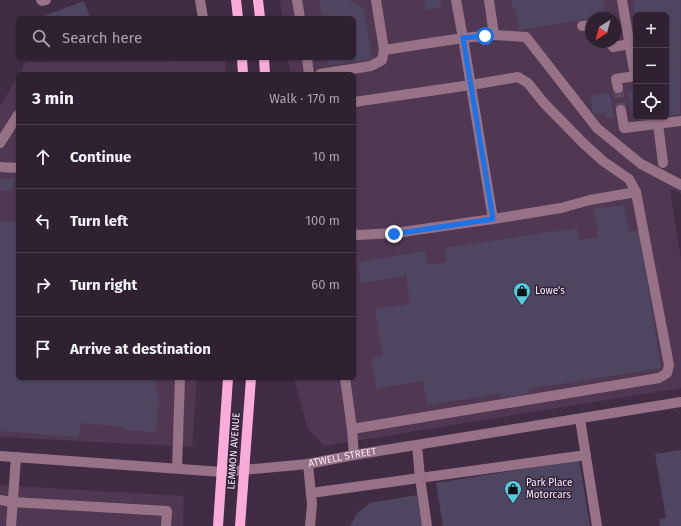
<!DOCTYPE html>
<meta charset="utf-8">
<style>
body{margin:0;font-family:"Fira Sans",sans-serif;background:#38293a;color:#f1f3f6}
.controls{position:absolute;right:12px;top:12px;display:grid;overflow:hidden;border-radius:6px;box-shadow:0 1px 3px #0004}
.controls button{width:36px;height:36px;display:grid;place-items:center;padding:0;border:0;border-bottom:1px solid #4b3e4d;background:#302132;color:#f1f3f6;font:20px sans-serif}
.compass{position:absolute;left:585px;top:12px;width:36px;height:36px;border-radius:50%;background:#302132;box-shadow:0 1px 3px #0004;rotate:216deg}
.stop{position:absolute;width:12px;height:12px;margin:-9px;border:3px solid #1a73e8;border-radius:50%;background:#fff}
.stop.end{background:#1a73e8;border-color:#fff;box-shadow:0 1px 4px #0008}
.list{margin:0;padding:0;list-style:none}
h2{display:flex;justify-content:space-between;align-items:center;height:52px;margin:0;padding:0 16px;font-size:17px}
h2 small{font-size:13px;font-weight:400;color:#a8a3ac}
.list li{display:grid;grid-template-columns:26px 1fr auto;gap:12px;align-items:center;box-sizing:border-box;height:64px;padding:0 16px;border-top:1px solid #4b3e4d}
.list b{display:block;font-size:15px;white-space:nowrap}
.list em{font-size:13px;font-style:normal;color:#a8a3ac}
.icon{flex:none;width:22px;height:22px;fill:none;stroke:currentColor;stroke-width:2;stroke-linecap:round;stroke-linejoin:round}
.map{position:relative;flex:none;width:681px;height:526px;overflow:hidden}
.search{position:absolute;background:#302132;box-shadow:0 1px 3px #0004;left:16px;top:16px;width:340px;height:44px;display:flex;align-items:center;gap:10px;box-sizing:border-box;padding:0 14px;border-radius:6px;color:#a8a3ac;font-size:15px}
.panel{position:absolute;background:#302132;box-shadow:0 1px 3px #0004;left:16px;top:72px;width:340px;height:308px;border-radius:6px}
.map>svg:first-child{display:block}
.built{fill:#503853;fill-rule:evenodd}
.building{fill:#4e4561}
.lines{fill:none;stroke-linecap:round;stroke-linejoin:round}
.minor-tunnel{stroke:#5c495e;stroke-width:10;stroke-dasharray:10 5;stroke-linecap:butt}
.minor{stroke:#977287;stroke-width:10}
.major{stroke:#faacd9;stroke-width:10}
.route{stroke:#1a73e8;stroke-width:5}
.labels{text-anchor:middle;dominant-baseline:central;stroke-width:3;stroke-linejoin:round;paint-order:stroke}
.poi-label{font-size:10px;fill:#f8ecfa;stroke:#352338;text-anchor:start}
.street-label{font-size:10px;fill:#f8ecfa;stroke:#352338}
</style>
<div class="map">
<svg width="681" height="526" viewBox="0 0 681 526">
<rect width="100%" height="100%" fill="#402c43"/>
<!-- built -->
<path class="built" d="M280,0H681V194L670,189L681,260V388L324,446L307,427L294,378H354V74H290L288,58H354V18H282ZM636,15H666V117H636ZM591,18H615V42H591Z
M225,61V74H19L26,62Z
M18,76V378H197L192,447L0,437V106Z
M0,485L184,496L183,526H0Z"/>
<!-- building -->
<path class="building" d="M319,0H349L364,9L372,59L329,65L328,58H354V18H322Z
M424,0H440L442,7L426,10Z
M511,0H603L606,16L519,30L515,7H512Z
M633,0H681L680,114L666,116V15H635Z
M84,1L90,18H38Z
M636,90V114L632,115L628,91Z
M610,93L614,117L606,118L605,113L597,114V113H593L590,96Z
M0,178L14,179L13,189L7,191L0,190Z
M624,205L629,232L639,230L661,368L529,389V394L501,398L500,393L427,405L423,381L376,389L371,358L383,356L375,309L410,304L406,276L361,283L358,262L425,251L428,265L446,262L444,248L577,228L579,240L598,237L594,209Z
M0,221L18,222L17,239H18V378H155L156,392L159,393L156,432L125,430L126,427L80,423L79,437L0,431Z
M681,450V526H660L659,519L666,518L655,454Z
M579,460L590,526H443L436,483Z
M417,495L422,526H350L357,513L370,503Z"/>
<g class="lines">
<!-- minor-tunnel -->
<path class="minor-tunnel" d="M618,88L621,110"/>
<!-- minor -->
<g class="minor">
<path d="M41,0L42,1L46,0"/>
<path d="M200,0L203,18"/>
<path d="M297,0L300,18"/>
<path d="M376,0L384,50L463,38L456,0"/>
<path d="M582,26L591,25"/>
<path d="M494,35L526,37L597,128L641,164L681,185"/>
<path d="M609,42L613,47L630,44"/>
<path d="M307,58L309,74"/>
<path d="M320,74L371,66L382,60L384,50"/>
<path d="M618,88L616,79L635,76L622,0"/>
<path d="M354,102L471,85L518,77L528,83L543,102L583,143L603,161L629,179L636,192L590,200L561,208L493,219"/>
<path d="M621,110L624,128L681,121"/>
<path d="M658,124L663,163"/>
<path d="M0,143L18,115"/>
<path d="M0,167L18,168"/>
<path d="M354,234L358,235L395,233L493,219L463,38L494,35L489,0"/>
<path d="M345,378L352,429L659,378L667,373L669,365L636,192"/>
<path d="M580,419L597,526"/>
<path d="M352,429L354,455"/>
<path d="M417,445L420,478L427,526"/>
<path id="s1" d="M0,456L222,472L308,464L354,455L681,402"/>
<path d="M308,464L312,504L310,526"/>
<path d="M177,468L180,378"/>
<path d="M311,493L586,455"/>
<path d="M0,500L12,502L167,511L166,526"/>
<path d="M11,526L16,457"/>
</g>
<!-- major -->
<path class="major" d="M236,0L238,18
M258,0L260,18
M242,58L243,74
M264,58L265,74
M218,526L228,378
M240,526L251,378"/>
</g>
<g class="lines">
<!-- route -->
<path class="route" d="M394,234L493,219L463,38L485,36"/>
</g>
<!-- icons -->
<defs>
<symbol id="shop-pin" viewBox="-11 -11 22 30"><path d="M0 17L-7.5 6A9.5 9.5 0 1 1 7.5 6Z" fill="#54cadd" stroke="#352338"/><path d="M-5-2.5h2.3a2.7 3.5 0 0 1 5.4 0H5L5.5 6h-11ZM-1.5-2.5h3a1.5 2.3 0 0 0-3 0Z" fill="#111"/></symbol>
</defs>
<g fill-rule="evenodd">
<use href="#shop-pin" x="512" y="281" width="20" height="27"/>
<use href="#shop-pin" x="503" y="479" width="20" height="27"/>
</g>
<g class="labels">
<!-- poi labels -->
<g class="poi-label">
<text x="535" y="291">Lowe's</text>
<text x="526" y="483">Park Place<tspan x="526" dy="12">Motorcars</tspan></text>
</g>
<!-- street labels -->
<g class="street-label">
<text transform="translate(234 451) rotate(-86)">LEMMON AVENUE</text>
<text stroke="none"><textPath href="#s1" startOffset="344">ATWELL STREET</textPath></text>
</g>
</g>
</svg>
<div class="controls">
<button>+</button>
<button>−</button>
<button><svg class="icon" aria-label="locate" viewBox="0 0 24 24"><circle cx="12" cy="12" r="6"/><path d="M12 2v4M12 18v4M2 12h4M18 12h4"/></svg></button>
</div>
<svg class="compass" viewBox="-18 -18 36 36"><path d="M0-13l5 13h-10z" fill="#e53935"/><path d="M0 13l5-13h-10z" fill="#a8a3ac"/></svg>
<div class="stop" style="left:485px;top:36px"></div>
<div class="stop end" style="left:394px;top:234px"></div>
<div class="search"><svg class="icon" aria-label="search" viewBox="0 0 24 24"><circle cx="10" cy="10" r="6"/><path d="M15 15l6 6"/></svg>Search here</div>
<section class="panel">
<h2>3 min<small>Walk · 170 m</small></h2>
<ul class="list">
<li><svg class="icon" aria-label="ahead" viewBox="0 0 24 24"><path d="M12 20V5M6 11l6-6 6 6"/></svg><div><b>Continue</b></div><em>10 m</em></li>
<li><svg class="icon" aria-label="left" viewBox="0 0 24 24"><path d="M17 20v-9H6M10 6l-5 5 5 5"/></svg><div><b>Turn left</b></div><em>100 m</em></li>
<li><svg class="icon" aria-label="right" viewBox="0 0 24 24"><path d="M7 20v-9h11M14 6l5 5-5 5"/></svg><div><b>Turn right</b></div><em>60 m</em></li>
<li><svg class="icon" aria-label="arrive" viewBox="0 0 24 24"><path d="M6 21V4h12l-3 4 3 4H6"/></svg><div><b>Arrive at destination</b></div></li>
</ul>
</section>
</div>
